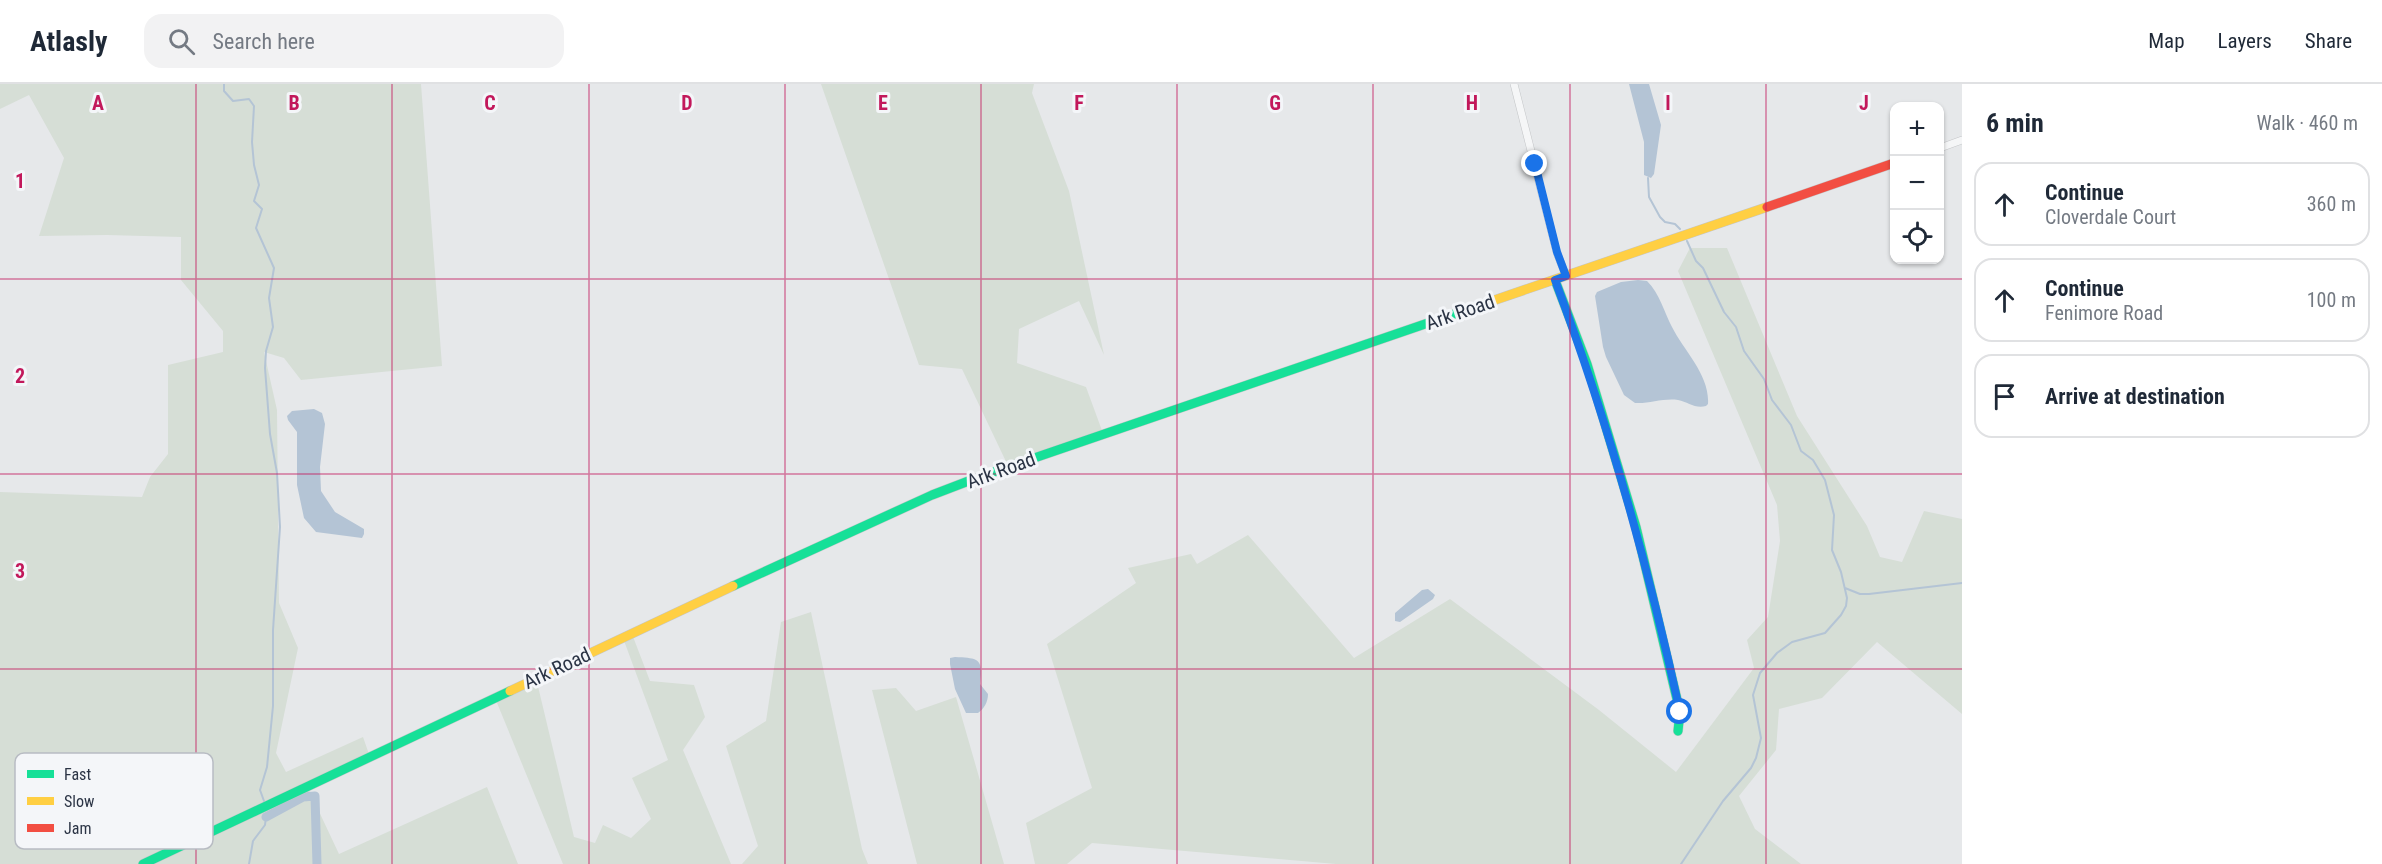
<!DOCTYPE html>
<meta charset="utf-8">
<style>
body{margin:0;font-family:"Roboto Condensed",sans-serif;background:#f2f2f3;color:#1f2937}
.controls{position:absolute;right:18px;top:18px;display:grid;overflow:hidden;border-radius:12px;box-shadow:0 2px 4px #0004}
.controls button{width:54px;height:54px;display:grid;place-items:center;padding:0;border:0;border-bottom:2px solid #e0e1e3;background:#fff;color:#1f2937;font:30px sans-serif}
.stop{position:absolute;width:18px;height:18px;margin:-14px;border:4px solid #1a73e8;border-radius:50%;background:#fff}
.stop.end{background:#1a73e8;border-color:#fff;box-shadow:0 2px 6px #0008}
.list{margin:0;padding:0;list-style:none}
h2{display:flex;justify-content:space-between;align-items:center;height:78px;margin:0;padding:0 24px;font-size:26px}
h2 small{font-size:20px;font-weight:400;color:#747a83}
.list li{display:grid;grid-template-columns:39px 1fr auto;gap:18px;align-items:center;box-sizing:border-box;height:84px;margin:0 12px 12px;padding:0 12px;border:2px solid #e0e1e3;border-radius:18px}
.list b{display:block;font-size:22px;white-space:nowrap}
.list p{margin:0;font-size:20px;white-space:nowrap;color:#747a83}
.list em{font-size:20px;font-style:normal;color:#747a83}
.icon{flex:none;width:33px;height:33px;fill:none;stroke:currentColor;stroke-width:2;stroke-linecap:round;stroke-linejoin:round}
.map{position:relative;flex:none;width:1962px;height:780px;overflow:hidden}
header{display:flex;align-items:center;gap:36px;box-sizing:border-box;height:84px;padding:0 30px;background:#fff;border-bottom:2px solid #e0e1e3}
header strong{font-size:28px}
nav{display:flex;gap:33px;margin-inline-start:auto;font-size:21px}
.search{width:420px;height:54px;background:#f2f2f3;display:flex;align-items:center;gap:15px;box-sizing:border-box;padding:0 21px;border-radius:18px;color:#747a83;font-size:22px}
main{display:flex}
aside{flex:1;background:#fff}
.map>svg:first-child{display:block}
.green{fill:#d6ded6}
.water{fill:#b4c4d5}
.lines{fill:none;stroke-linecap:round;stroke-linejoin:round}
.stream{stroke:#b4c4d5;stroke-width:2}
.canal{stroke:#b4c4d5;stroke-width:9}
.street-casing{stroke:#c4c6c8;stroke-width:8}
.fast-casing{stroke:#c4c6c8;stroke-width:10}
.slow-casing{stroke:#c4c6c8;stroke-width:10}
.jam-casing{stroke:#c4c6c8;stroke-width:10}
.street{stroke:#f5f6f7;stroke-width:7}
.fast{stroke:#16e098;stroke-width:9}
.slow{stroke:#ffcf43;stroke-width:9}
.jam{stroke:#f24e42;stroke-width:9}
.route{stroke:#1a73e8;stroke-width:8}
.grid{fill:none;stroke:#c2185b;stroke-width:1.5;stroke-opacity:0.55}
.labels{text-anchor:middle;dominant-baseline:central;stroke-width:6;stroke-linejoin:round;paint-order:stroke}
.street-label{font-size:20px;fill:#2b3445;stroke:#f4f6f9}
.key{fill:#f4f6f9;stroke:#b8bcc3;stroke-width:1.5}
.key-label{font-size:16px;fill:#2b3445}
.grid-label{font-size:20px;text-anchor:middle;font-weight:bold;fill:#c2185b;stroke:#f4f6f9;stroke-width:6;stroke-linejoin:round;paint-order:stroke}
</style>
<header>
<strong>Atlasly</strong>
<div class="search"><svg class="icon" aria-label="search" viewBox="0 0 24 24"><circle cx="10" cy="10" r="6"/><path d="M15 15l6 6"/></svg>Search here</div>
<nav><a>Map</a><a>Layers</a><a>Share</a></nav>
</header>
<main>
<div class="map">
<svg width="1962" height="780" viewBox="0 0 1962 780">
<rect width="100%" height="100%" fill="#e6e8ea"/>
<!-- green -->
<path class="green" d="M0,0H421L442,282L301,296L284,274L264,268L277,326L279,519L298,564L276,669L286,688L363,653L370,673L307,702L339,770L487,703L518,780H0V408L142,413L150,393L168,370V281L223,268V247L181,196V153L107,151L39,152L64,74L29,11L0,25Z
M821,0H1034L1032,9L1069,107L1104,271L1079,217L1019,245L1017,279L1086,303L1104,352L1010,386L962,285L919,281Z
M1690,164H1727L1797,332L1867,442L1880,473L1902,478L1924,427L1962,435V630L1877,558L1822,614L1779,625L1776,666L1739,712L1755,745L1801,780H1336L1092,759L1067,780H1035L1026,739L1092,704L1047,560L1136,499L1128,484L1191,470L1197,480L1248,451L1354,574L1450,515L1599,626L1676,688L1754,584L1747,556L1768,533L1780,457L1777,421L1678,187Z
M811,528L862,765L868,780H742L758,762L726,662L766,637L781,538Z
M632,550L650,597L694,601L705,633L683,666L731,780H563L495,614L536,594L574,753L595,759L603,741L631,754L651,735L632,694L668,676L623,554Z
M896,604L916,627L956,613L1004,780H917L872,606Z"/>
<!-- water -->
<path class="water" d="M1629,0H1649L1661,41L1654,90L1651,94L1644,91V58Z
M1638,196L1647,197C1660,210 1664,228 1672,243C1684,267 1710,291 1708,320L1706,322C1695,325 1688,318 1678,316C1663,314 1649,320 1635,319L1624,311L1606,273L1603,263L1595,212L1597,208L1621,198Z
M314,325L322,329L325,340L320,383L321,407L335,428L364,445V450L362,454L316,448L304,434L297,401V348L288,336L287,332L292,327Z
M1428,505L1435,511L1433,515L1400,538L1395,537V529L1422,506Z
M955,573C980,574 983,575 980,600L988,610C988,618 984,625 978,629H966L955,605L950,580V574Z"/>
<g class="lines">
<!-- stream -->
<path class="stream" d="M224,0V7L233,17L249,15L254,22L252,58L254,81L259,101L254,117L262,125L256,144L274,184L269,214L273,243L266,267L265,284L270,350L277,389L280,443L273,546V622L267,683L260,706L264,717
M1648,94L1649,113L1660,133L1665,138L1675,140L1680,145
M1845,504L1860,510H1869L1962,499
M249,780L253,757L265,741L266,733
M1681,780L1723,717L1751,684L1756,674L1761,654L1753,611L1760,589L1777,569L1792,558L1825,549L1841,531L1846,522L1847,514L1841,488L1832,466L1834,431L1825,396L1813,376L1801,367L1791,341L1772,316L1764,295L1744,267L1736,243L1724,228L1703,184L1696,177L1687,157"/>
<!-- canal -->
<path class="canal" d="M266,733L303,713L315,712L317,780"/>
<defs>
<path id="street" d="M1514,0L1557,169L1566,192
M1940,64L1962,56"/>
<path id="fast" d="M1555,196L1587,280L1636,443L1680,628L1678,647
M733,502L932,411L979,393L1492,217
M143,780L510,607"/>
<path id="slow" d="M1492,217L1767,123
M510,607L733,502"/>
<path id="jam" d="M1767,123L1894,79"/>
</defs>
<!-- street casing -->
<use href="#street" class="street-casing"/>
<!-- fast casing -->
<use href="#fast" class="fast-casing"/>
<!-- slow casing -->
<use href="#slow" class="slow-casing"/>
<!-- jam casing -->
<use href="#jam" class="jam-casing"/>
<!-- street -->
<use href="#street" class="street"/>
<!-- fast -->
<use href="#fast" class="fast"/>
<!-- slow -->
<use href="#slow" class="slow"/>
<!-- jam -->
<use href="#jam" class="jam"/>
</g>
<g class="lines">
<!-- route -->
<path class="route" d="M1535,80L1557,168L1566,192L1555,196C1608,337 1648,481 1680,628"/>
</g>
<!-- grid -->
<path class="grid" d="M196,0V780M392,0V780M589,0V780M785,0V780M981,0V780M1177,0V780M1373,0V780M1570,0V780M1766,0V780M0,195H1962M0,390H1962M0,585H1962"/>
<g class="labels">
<!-- street labels -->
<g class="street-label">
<text transform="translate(1460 228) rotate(-19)">Ark Road</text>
<text transform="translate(1001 386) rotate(-20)">Ark Road</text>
<text transform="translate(557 584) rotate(-25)">Ark Road</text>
</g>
</g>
<!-- legend -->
<rect x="15" y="669" width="198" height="96" rx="9" class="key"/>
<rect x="27" y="686" width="27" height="8" fill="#16e098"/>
<rect x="27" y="713" width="27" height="8" fill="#ffcf43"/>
<rect x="27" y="740" width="27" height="8" fill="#f24e42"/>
<g class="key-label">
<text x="64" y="696">Fast</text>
<text x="64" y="723">Slow</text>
<text x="64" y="750">Jam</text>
</g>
<g class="grid-label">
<text x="98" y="26">A</text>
<text x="294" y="26">B</text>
<text x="490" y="26">C</text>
<text x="687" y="26">D</text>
<text x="883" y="26">E</text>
<text x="1079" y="26">F</text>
<text x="1275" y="26">G</text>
<text x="1472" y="26">H</text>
<text x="1668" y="26">I</text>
<text x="1864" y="26">J</text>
<text x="20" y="104">1</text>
<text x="20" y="299">2</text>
<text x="20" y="494">3</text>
</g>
</svg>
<div class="controls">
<button>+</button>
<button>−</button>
<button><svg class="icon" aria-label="locate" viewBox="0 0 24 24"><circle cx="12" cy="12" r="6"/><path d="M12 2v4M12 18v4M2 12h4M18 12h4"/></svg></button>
</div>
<div class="stop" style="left:1680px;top:628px"></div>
<div class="stop end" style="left:1535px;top:80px"></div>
</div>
<aside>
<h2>6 min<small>Walk · 460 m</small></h2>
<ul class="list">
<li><svg class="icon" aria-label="ahead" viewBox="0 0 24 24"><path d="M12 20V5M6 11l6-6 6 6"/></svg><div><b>Continue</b><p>Cloverdale Court</p></div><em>360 m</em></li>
<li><svg class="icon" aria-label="ahead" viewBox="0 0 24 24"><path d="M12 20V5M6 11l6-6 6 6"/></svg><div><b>Continue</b><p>Fenimore Road</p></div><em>100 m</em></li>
<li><svg class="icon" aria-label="arrive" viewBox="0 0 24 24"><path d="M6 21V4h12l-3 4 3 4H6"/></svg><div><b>Arrive at destination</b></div></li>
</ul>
</aside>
</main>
